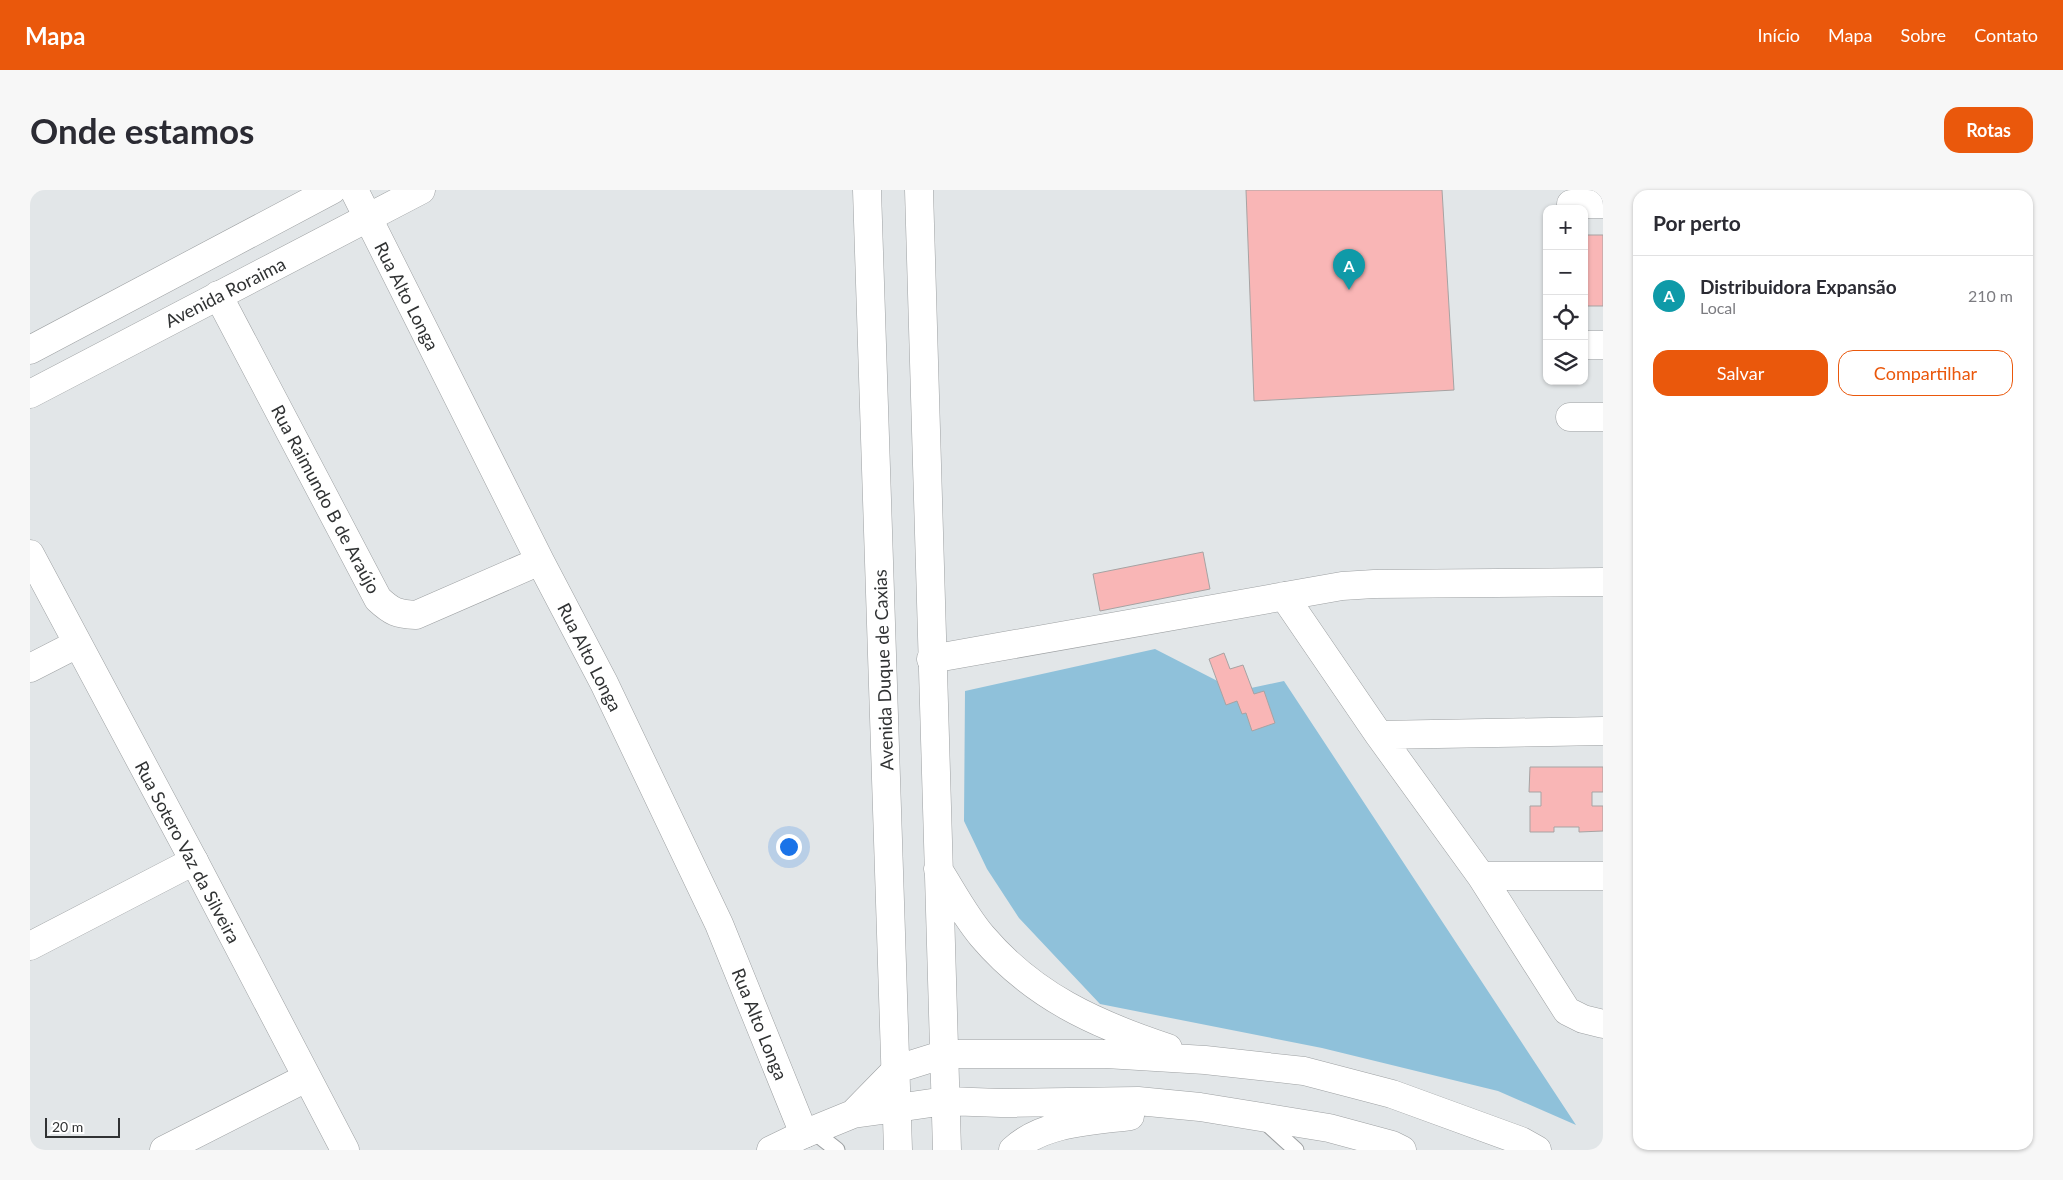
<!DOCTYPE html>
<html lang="pt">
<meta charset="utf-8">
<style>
body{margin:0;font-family:Lato,sans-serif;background:#f7f7f7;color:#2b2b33}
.controls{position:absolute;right:15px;top:15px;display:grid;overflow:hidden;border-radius:10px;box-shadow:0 1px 4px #0004}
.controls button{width:45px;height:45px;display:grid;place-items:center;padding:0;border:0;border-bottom:1px solid #e1e1e2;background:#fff;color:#2b2b33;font:25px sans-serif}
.scale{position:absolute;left:15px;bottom:12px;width:75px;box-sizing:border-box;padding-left:5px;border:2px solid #303233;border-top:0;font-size:14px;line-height:18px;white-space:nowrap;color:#303233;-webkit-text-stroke:4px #fff;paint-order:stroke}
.you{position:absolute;left:758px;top:656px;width:18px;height:18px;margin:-12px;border:4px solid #fff;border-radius:50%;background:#1a73e8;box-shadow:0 0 0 8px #1a73e833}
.badge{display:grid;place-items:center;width:32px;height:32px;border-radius:50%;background:#ea580c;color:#fff;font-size:16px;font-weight:700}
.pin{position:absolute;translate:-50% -41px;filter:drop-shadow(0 1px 2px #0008)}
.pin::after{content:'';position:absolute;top:26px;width:18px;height:15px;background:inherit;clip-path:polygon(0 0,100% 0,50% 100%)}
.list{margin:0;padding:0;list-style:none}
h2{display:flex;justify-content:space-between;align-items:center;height:65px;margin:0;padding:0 20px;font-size:21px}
h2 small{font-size:16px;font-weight:400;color:#7c7c81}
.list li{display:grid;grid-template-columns:32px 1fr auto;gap:15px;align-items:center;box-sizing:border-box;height:80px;padding:0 20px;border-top:1px solid #e1e1e2}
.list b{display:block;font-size:19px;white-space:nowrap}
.list p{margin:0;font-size:16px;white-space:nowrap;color:#7c7c81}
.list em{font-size:16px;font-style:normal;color:#7c7c81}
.actions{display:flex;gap:10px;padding:15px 20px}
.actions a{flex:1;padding:11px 0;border:1px solid #ea580c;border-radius:15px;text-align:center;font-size:18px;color:#ea580c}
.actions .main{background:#ea580c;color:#fff}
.icon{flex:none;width:28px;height:28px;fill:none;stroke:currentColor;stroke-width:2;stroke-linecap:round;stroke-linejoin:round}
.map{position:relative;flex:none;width:1573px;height:960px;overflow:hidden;border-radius:15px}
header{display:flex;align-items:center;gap:30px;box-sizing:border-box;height:70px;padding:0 25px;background:#ea580c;color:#fff}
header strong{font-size:24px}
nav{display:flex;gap:28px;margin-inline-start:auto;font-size:18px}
.intro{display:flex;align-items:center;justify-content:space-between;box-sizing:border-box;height:120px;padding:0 30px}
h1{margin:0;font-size:35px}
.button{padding:12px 22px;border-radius:15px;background:#ea580c;color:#fff;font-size:18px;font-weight:700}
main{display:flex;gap:30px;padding:0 30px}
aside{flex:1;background:#fff;border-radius:15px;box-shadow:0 1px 4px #0004}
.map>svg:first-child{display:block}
.green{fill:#8fc1da}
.building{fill:#f9b6b6;stroke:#a7a3a3}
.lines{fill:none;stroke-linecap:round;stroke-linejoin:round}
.service-casing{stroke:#9da0a2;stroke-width:17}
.minor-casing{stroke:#9da0a2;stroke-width:29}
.tertiary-casing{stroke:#9da0a2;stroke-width:29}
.primary-casing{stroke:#9da0a2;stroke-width:29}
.service{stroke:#fff;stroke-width:15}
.minor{stroke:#fff;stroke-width:28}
.tertiary{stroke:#fff;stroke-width:28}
.primary{stroke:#fff;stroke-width:28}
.labels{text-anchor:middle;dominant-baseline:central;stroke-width:4;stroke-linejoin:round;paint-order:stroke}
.street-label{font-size:18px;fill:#303233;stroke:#fff}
</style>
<header>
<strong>Mapa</strong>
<nav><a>Início</a><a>Mapa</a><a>Sobre</a><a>Contato</a></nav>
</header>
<div class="intro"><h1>Onde estamos</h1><a class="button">Rotas</a></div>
<main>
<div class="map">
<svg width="1573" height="960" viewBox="0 0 1573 960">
<rect width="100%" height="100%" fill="#e2e6e8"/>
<!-- green -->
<path class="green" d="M1125,459L1207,501L1254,491L1546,935L1468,901L1292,858L1070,814L989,728L957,679L934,631L935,501Z"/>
<!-- building -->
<path class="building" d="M1216,0H1412L1424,200L1224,211Z
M1554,45H1573V116H1554Z
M1173,362L1180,399L1070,421L1063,384Z
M1194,463L1200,479L1213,475L1224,504L1234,501L1245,533L1222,541L1216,523L1212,524L1207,511L1196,515L1179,469Z
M1500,577H1573V602H1562V616H1573V641L1549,642V637H1524V642H1500V616H1511V602H1499Z"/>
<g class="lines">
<defs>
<path id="service" d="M1234,931L1266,960
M783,941L807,960"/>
<path id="minor" d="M324,0L510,371L574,493L689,734L774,944
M1541,14H1573
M188,105L348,409C362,422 367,424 386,425L510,371
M1554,155H1573
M1540,227H1573
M1254,406L1349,545L1451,686L1537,821L1553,829L1573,834
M901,469L1312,396L1344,394L1573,392
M0,478L47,454
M1349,545L1573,541
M1451,686H1573
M0,756L164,671
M134,960L276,888"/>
<path id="tertiary" d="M0,160L302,0
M0,204L391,0
M0,364L164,671L315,960
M823,924L867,879
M741,960L774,944L823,924L867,918"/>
<path id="primary" d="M837,0L868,960
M889,0L917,960
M908,679C922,701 935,726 952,746C1003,806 1065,834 1138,858
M867,879L915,864H1076L1175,870L1274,881L1362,904L1491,951L1507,960
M867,918L915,911L971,913L1108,911L1170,917L1299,938L1362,955L1372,960
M983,960C1013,932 1062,931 1100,926"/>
</defs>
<!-- service casing -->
<use href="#service" class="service-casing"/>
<!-- minor casing -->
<use href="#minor" class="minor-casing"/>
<!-- tertiary casing -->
<use href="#tertiary" class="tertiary-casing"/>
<!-- primary casing -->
<use href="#primary" class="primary-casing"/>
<!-- service -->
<use href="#service" class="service"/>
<!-- minor -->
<use href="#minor" class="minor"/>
<!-- tertiary -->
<use href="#tertiary" class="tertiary"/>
<!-- primary -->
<use href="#primary" class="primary"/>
</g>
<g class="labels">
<!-- street labels -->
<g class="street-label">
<text transform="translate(195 102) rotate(-27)">Avenida Roraima</text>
<text transform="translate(377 106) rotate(63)">Rua Alto Longa</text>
<text transform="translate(296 309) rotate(62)">Rua Raimundo B de Araújo</text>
<text transform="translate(560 467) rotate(63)">Rua Alto Longa</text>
<text transform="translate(853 480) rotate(-92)">Avenida Duque de Caxias</text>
<text transform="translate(158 662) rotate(62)">Rua Sotero Vaz da Silveira</text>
<text transform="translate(730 834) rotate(68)">Rua Alto Longa</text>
</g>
</g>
</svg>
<div class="controls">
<button>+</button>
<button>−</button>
<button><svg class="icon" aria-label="locate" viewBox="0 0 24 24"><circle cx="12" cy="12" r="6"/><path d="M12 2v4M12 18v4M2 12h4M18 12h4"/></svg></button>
<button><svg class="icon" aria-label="layers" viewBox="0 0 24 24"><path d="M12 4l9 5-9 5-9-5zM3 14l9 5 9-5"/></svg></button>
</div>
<div class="scale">20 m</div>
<div class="you"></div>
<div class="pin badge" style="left:1319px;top:100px;background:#0f9aa8">A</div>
</div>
<aside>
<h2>Por perto<small></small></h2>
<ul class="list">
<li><span class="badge" style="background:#0f9aa8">A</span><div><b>Distribuidora Expansão</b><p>Local</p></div><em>210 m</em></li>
</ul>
<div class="actions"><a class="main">Salvar</a><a>Compartilhar</a></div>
</aside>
</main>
